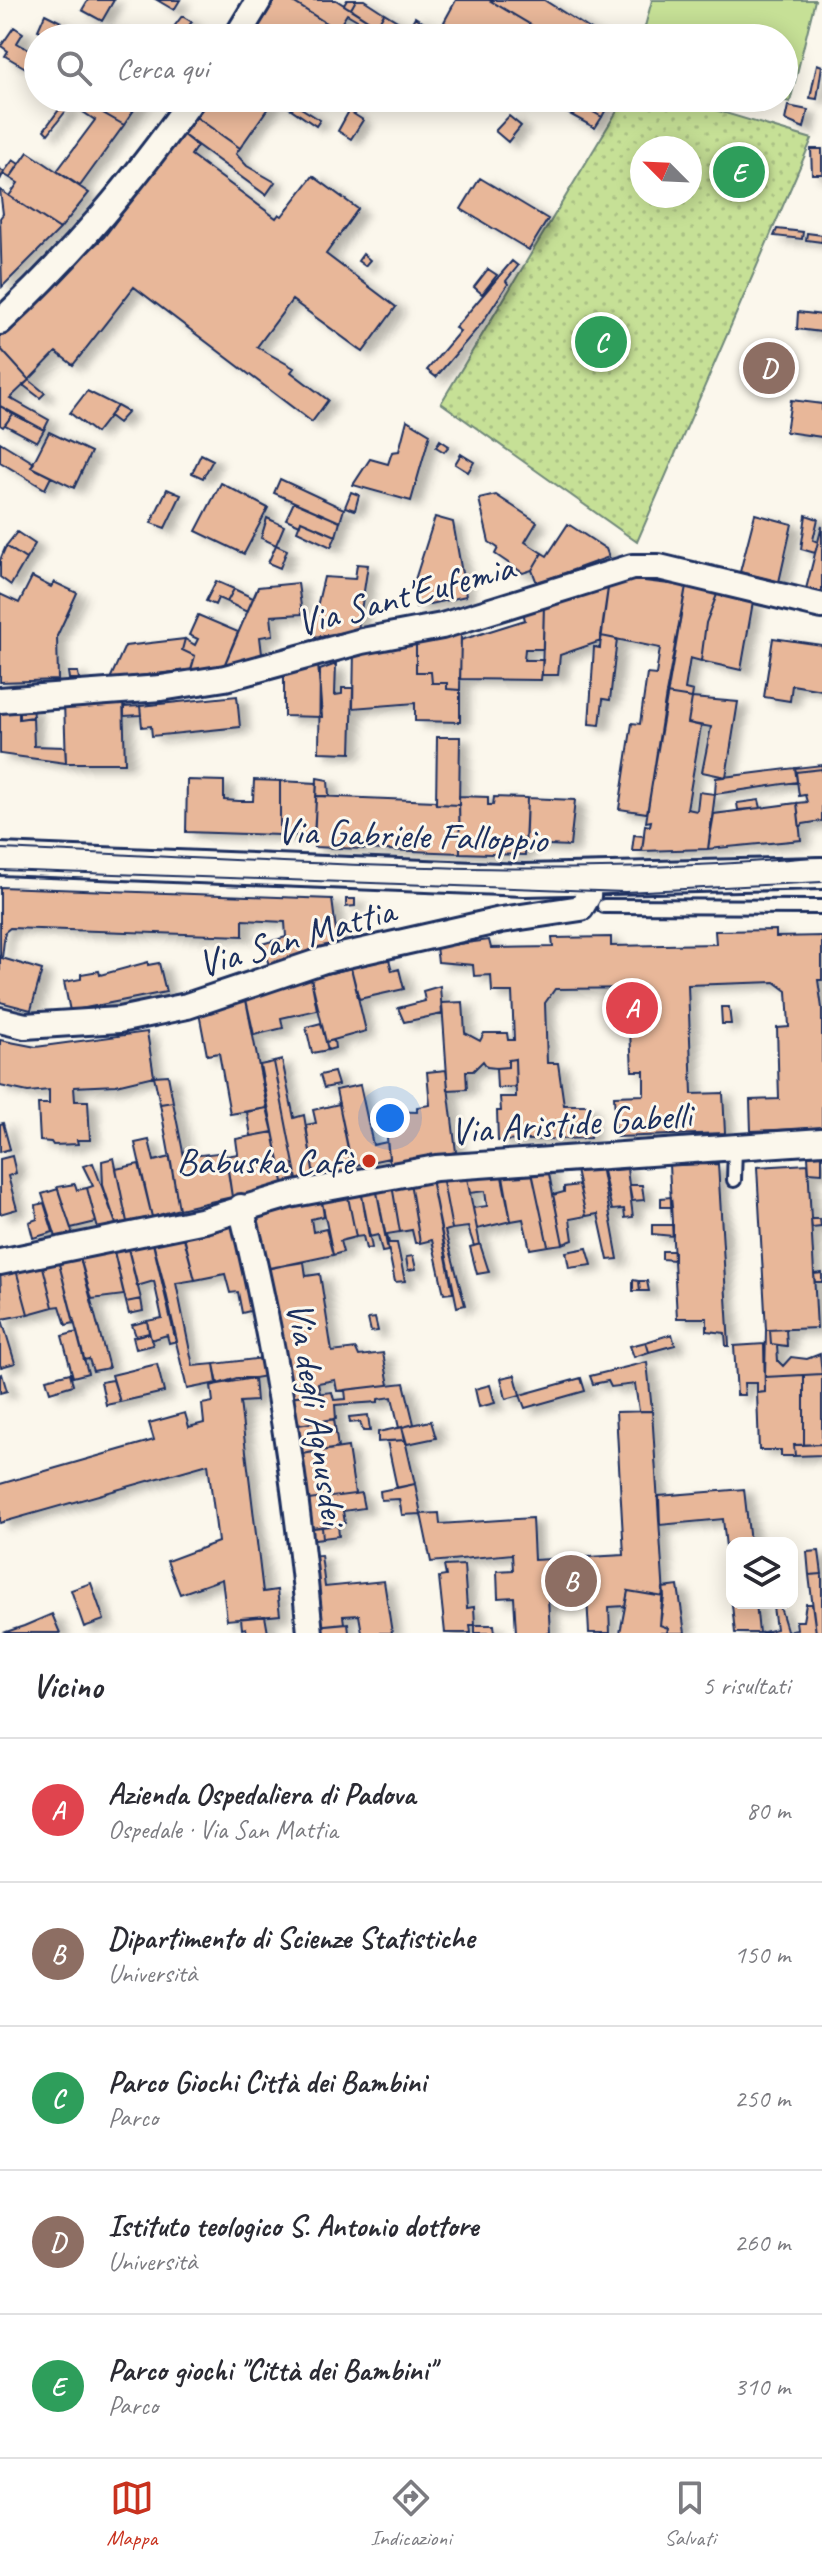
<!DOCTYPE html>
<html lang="it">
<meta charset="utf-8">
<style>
body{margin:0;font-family:Caveat,sans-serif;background:#f2f2f3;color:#2b2b33}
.controls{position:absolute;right:24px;bottom:24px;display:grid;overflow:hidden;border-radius:16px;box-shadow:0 4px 20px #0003}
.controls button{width:72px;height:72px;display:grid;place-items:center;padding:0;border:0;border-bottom:2px solid #e1e1e2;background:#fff;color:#2b2b33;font:40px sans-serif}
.compass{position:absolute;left:630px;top:136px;width:72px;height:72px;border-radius:50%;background:#fff;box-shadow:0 4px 20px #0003;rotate:294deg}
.you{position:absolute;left:390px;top:1118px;width:28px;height:28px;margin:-20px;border:6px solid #fff;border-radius:50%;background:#1a73e8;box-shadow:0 0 0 12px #1a73e833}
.badge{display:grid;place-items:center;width:52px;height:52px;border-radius:50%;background:#c8321e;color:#fff;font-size:26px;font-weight:700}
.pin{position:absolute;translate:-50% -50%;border:4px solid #fff;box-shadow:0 2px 8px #0006}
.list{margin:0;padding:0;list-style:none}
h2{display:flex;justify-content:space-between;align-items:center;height:104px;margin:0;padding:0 32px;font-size:34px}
h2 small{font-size:26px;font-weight:400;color:#7c7c81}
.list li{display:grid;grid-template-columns:52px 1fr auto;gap:24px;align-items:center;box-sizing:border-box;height:144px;padding:0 32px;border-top:2px solid #e1e1e2}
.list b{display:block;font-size:30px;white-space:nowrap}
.list p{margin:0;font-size:26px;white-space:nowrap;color:#7c7c81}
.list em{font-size:26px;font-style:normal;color:#7c7c81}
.icon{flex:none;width:44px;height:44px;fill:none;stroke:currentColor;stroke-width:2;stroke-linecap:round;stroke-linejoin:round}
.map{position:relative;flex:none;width:822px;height:1633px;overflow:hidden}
.search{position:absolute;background:#fff;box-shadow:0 4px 20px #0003;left:24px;right:24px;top:24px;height:88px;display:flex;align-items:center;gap:20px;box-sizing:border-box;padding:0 28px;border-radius:44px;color:#7c7c81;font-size:30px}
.sheet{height:824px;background:#fff}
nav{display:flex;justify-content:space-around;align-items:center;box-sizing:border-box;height:112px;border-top:2px solid #e1e1e2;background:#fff;font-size:22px;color:#7c7c81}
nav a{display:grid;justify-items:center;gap:4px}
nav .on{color:#c8321e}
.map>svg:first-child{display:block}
.grass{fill:#c6e096;stroke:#70887a;stroke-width:2}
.park{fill:url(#park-dots);stroke:#70887a;stroke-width:2;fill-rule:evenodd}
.building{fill:#e8b799;stroke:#1b2f5e;stroke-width:2;filter:url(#shadow)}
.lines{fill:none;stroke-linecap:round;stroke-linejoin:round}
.service-casing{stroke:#1b2f5e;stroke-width:18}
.minor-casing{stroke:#1b2f5e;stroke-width:30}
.tertiary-casing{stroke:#1b2f5e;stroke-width:36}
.service{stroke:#fbf7ec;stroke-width:12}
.minor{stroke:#fbf7ec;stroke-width:24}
.tertiary{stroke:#fbf7ec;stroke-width:30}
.tram{stroke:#1b2f5e;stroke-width:2}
.poi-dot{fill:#c8321e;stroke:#fbf7ec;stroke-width:3}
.labels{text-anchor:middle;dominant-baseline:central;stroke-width:6;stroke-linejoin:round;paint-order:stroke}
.street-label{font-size:38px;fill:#1b2f5e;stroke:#fbf7ec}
.poi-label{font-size:38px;fill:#1b2f5e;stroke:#fbf7ec;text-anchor:end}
</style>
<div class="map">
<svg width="822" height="1633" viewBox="0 0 822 1633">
<defs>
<pattern id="park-dots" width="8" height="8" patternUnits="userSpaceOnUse" patternTransform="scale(2)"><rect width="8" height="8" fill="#c6e096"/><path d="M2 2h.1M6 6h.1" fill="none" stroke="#aac084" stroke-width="1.8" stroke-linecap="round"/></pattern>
<filter id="shadow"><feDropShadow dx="9" dy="5" stdDeviation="4" flood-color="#0004"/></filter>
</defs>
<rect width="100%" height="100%" fill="#fbf7ec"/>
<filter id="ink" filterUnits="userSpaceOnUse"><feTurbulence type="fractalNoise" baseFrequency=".0125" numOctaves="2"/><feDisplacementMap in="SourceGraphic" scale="16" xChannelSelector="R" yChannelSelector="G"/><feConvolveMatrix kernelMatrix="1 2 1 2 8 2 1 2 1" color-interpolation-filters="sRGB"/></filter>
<g filter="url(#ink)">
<!-- grass -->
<path class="grass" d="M652,0H815L790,102L774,98H784V38H642Z"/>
<!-- park -->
<path class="park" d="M625,98H675L812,139L637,542L441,403ZM642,148H690V196H642Z"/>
<!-- building -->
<path class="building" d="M88,0H114L102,21L82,10Z
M157,0H180L174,10Z
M275,0H290L337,30L332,38H257L253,36Z
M290,0H336L377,26L384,13L425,38H372L360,30L364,24L347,14L337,30Z
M347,0H356L351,9L344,5Z
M356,0H364L384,13L377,26L351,9Z
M456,0H489L553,38H471L444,22Z
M489,0H544L604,38H553Z
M45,14L61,22L54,37L38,30Z
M182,16L192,22L178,38L170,32Z
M415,17L434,29L427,38L409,27Z
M112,26L120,31L115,38H105Z
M14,27L23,33L17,43L38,55V75L5,56L8,51L1,46Z
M434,29L445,36L443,38H427Z
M817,64L822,66L817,99L810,98Z
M77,98H142L124,125Z
M210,98H275L240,148L196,117Z
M275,98H285L320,120L316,126Z
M568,98H612L602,117Z
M78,99L124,125L80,186L57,171L95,120L74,106Z
M570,99L602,117L595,128L564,111Z
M64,103L69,107L48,134L44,130Z
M788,106L808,110L804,128L785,120Z
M349,111L363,120L351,139L338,131Z
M509,116L521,126L508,142L495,131Z
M196,117L240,148L236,154L247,166L275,182L266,195L182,134Z
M182,134L197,146L191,155L276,218L279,214L282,216L313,176L358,209L326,254L396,307L363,352L292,300L257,347L294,368L291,372L328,400L312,422L134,287L73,365L56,352L29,380L0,348V333L104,237Z
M811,149H822V174H812Z
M28,152L89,193L60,229L9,196L18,183L10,178Z
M13,160L19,164L10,178L3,174L0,180V169L4,172Z
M480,178L548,219L529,250L461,209Z
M0,190L60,229L2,287L0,218L3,214Z
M777,229L803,232L802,239L774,236Z
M807,233L822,235V242L806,240Z
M363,254L370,260L365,266L358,261Z
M512,261L518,266L506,281L508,284L482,323L436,377L427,370L460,331L455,328Z
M488,269L497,275L482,294L474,287Z
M798,312L822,315V332L797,329Z
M0,348L29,380L10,398L49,420L44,430L0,406Z
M29,380L45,393L40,398L23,385Z
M87,391L117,406L96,433L70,413Z
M791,400L822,404V437L786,432Z
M0,406L13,414L3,427L0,425Z
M117,406L128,412L118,423L109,416Z
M13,414L44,430L37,442L5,425Z
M407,420L430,434L411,501L353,485L370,459L388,464L392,452L399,451Z
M49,432L91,452L74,488L31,467Z
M440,440L449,446L444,452L436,447Z
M0,442L34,463L31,467L51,477L45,489L0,462Z
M201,454L213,460L203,478L192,473Z
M461,454L474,462L468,472L455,464Z
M280,479L344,509L340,522L274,493Z
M221,483L268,508L244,554L196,531Z
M167,489L181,495L165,528L151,523Z
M351,492L359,495L355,510L345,507Z
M496,495L537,522L525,542L542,553L532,570L523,573L495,554L498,548L489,542L479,499Z
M294,502L340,522L336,536L301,521L300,525L286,519Z
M755,514L792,524L779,582L740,572Z
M806,515L818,519L813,540L818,542L815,553L801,549Z
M435,517L453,522L466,596L416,607L412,589Z
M267,518L284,526L276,545L261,538Z
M301,521L336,536L331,547L297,531Z
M568,524L606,549L609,557L537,583L532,570L542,553L547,556Z
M822,526V593L806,589Z
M17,532L35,544L26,559L6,546Z
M276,545L287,550L280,568L268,563Z
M6,546L26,559L11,585L0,577V560Z
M357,564L368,565L358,630L314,637L316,611L324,577L355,579Z
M32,577L51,587L54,582L77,593L57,636L58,680L0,682V594L19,603Z
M619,578L686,586L647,813L619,809L632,723L640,724L647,674L656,675L660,648L601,636L609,581Z
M216,581L234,589L227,602L218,598L215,605L206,601Z
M609,581L601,641L560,655L558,675H542L544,604Z
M298,583L302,614L271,616L273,635L260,637L262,654L224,666L258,587Z
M686,586L718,592L706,623L701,661L690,658L685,689L693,691L692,698L666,694Z
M234,589L253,598L247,612L227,602Z
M718,592L753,602L741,670L701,661L706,623Z
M544,604L543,649H525L524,660H543L541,680L460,679L461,640L525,620L523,612Z
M198,615L238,632L224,666L191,670L195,656L182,650L185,639L195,645L198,639L189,635Z
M461,631L460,690L447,689V683H432L431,672H416V638Z
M601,636L617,639L610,700L603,699L600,725L589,724L594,647L600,648Z
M416,638V672H431L432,683H447V689L460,690V722L415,721V703L353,708L354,647Z
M773,638L822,645V690L792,685L790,701L764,697Z
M185,639L182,650L195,656L191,670L110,679L125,646Z
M318,664L322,717L284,716V671Z
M336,664L335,695L342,694V688H353L351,753L319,752L320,670Z
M68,672H78L79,679H69Z
M666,694L692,698L688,723L701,726L687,809L697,811L699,792L715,794L708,849L642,851L645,825L650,826L651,821L646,822Z
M237,696L240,727L152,736L151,726L142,727L140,706Z
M692,698L738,702L726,777L702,772L711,727L688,723Z
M123,700L125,763H66L64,702Z
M32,706L33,717L19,719V707Z
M140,706L141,715L124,716V707Z
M19,712V719L33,717L34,746L65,747L66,763L0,754V713Z
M437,737H460L459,805L436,804Z
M822,765V769L796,772L795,768Z
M795,768L797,782L715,794L716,778Z
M822,769V821L803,824L800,828L797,803L807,802L805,795L799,796L796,772Z
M317,778L328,780L329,796H316Z
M187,780L224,781V800L239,801H253L254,780L280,781V835L186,832Z
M280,781L317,783L314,836L280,835Z
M316,796L435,801L436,804L459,805L460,853L314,847Z
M459,796L488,797V805H493L494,797L527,798L525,855L460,853Z
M527,798L575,800L570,846L525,844Z
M759,800L761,808L738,810L737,803Z
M797,803L801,840L708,849L714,814Z
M634,835L644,836L642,851H632Z
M0,887L332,899L338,946L270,968L262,944L286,937L285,922L243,920V936L10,928L5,932L2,958L42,970L31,1010L0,1002Z
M346,899H355V906L346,907Z
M776,930V937L822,936V980H818L822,1008V1128L751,1131L750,1100L779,1099L777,1028L789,1027L787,991L775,982L688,985L692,1094L723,1093L725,1133L616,1137L614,1096L644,1095V1071H632L630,1031L643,1030L641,988L555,989L545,1003L547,1063H558L564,1105H589L590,1138L498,1141L497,1111H501L500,1097H516L515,1059L508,1060V1067L496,1068L487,1067L483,1061L473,1071H466L467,1089L448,1090L442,1003L463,1002L465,1033L480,1041L484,1033H507L508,1040H514L512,992H492L491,975L474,976L473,965L438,962L436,947L489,940L491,948L553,947L552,938L611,937V946L716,944L715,931Z
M389,959L392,971L399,969L404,989L359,999L351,968Z
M148,962V965L159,963L166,992L70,1011L64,982L81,979V974L99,971L100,975Z
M351,968L366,1031L326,1042L311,978Z
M311,978L317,1010L281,1018L283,1028L254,1035L245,995Z
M440,986L442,1014L404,1022L398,1008L425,1001L423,991Z
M245,995L267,1108L230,1114L219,1053L207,1055L199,1013Z
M721,1007H729L731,1024H722Z
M321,1023L328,1050L312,1053L306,1027Z
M147,1032L154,1076L116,1085L74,1087L75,1101H88L90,1140H77L78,1144L53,1145L51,1142L40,1141L38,1104H49V1090L28,1092L0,1086V1040L36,1047Z
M334,1040L335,1048L328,1050L326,1042Z
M515,1059L516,1087L497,1088L496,1068L508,1067V1060Z
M282,1060L294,1118L304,1115L315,1182L298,1185L274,1062Z
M274,1062L298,1185L284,1187L260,1065Z
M446,1070L456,1152L390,1166L384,1111L417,1112V1107L430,1105L427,1072Z
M334,1072L338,1085L324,1088L320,1075Z
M168,1075L173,1102L160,1104L154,1076Z
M360,1085L373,1145L387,1142L389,1158L352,1166L336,1090Z
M173,1102L184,1157L225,1152L232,1197L179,1209L160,1104Z
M339,1104L353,1174L315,1182L306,1125L316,1123L313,1110Z
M267,1108L273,1132L251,1136L247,1112Z
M3,1123L10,1149L0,1152V1124Z
M273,1132L284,1187L232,1197L226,1156L238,1154L236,1139Z
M149,1140L154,1161L170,1157L179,1209L152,1217L135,1143Z
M822,1155V1173L809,1172L808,1156Z
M12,1156L16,1173L8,1176L17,1209L0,1214V1159Z
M114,1158L127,1222L116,1224L103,1185L102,1161Z
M93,1163L116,1224L98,1229L87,1188L93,1186L83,1166Z
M139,1164L152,1217L127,1222L116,1169Z
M547,1164L563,1244L548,1246L532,1172Z
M718,1164L729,1346H726L725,1333L707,1331V1318H677L669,1165Z
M808,1164L817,1328L766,1330L757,1167Z
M575,1166H601L618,1259L608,1260L598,1214L586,1216Z
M601,1166H626L627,1169L603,1171Z
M500,1167L511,1221L477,1229L473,1208L487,1206L485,1191L470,1193L466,1173Z
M627,1169L633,1217L625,1218L624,1209L612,1210L603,1171Z
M532,1172L548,1246L530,1249L523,1219L511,1221L503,1176Z
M466,1173L480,1244L474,1246L468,1227L452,1229L442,1176Z
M442,1176L452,1229L445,1231L465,1305L457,1307L431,1179Z
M431,1179L453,1293L444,1294L432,1240L420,1243L410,1182Z
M410,1182L420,1243H415L412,1230L400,1232L392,1185Z
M75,1184L77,1190L87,1188L96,1222L71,1228L57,1187Z
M392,1185L400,1232L387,1234L389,1243H397L405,1281L395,1282L376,1187Z
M579,1185L586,1216L570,1219L573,1240L563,1244L553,1195L564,1192V1187Z
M629,1185H642L644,1200L632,1201Z
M376,1187L388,1251L382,1252L378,1235L369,1237L361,1190Z
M58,1189L73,1235L57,1240L42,1194Z
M361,1190L372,1248L366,1249L363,1236L356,1237L347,1192Z
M347,1192L356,1237L340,1241L343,1252L333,1255L321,1197Z
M321,1197L324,1216L311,1219L313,1232L326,1229L333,1255L262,1270L249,1212Z
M671,1197L672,1207H661V1198Z
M44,1203L53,1232L33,1238L29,1222L37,1219L36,1205Z
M811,1219H820L821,1227L812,1228Z
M238,1224L254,1310L242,1313L238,1292L230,1293L225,1274L195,1280L183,1235Z
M652,1225H673V1236L652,1234Z
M182,1229L195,1280L176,1283L193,1366L214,1364L217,1383L187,1389L151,1235Z
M151,1235L164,1284L177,1341L169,1343L167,1335L151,1340L147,1321L162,1318L154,1281L137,1286L126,1240Z
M126,1240L141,1299L126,1302L112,1243Z
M112,1243L124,1295L92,1299L78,1251Z
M480,1244L489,1272L477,1274L470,1247Z
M587,1248L592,1265L569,1268L566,1252Z
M78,1251L109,1368L93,1371L89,1359L84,1360L57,1256Z
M662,1251H674V1260L662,1259Z
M57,1256L74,1323L66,1325L60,1306L53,1307L41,1259Z
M413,1256L416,1269L408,1270L406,1257Z
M41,1259L53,1307L28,1314L15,1266Z
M304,1262L306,1276L320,1274L332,1352L356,1349L359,1356L383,1353L389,1385L337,1391L335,1380L318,1383L320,1393L288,1397L268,1268Z
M15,1266L28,1314L2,1319L0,1269Z
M822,1273V1282H815L814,1274Z
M633,1280L639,1281L640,1291H633Z
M639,1281H647L649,1291H640Z
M141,1299L143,1311L129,1314L126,1302Z
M0,1313L15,1363L1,1367L0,1365Z
M375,1318L378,1331L371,1332L368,1319Z
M147,1321L149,1333L136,1336L132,1325Z
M786,1329L787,1346L771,1344L770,1330Z
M766,1330H770L771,1344L777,1345L778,1361L783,1366L791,1357L807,1359L820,1354L822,1374L765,1377Z
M77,1332L88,1373L73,1377L62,1336Z
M149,1333L153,1345L136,1349L133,1337Z
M672,1334L675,1345L649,1352L646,1342Z
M646,1342L649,1352L634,1357L630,1346Z
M764,1344L765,1392L757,1393V1383H744L745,1395H737L734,1346Z
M263,1358L266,1376L218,1384L214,1364Z
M647,1362L652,1411H639L635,1384L611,1387L608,1381L593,1384L590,1376Z
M157,1364L164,1392L120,1402L112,1375Z
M70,1373L73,1385L50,1392L46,1379Z
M2,1374L7,1391L0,1393V1375Z
M822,1374V1444L804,1445V1375Z
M515,1375L520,1395L506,1399L501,1378Z
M804,1375V1445H794L795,1456H781V1450H759L757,1393L765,1392V1377Z
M237,1378H254L256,1401L240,1402L263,1592L277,1590L280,1615L227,1620L222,1579L180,1594L167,1561L218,1542L208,1464L0,1523V1484L154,1440L149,1423L185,1413L189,1427L204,1423L202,1404L213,1402L211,1386Z
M581,1378L585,1391L525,1408L520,1395Z
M113,1380L120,1402L106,1405L101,1382Z
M404,1383L414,1424L399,1428L392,1397L378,1399V1402L335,1405L336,1419L292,1426L288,1397L332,1392L334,1400L346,1399L345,1390Z
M490,1385L495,1403L479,1407L475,1389Z
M652,1411L664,1597L628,1591L625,1606L609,1607L610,1633H589L587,1597L548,1598L550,1633H516L514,1597L498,1598L497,1571L513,1570L512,1554L431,1562L421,1514L439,1513L440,1524L532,1518L534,1560L624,1555L616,1412Z
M368,1415L370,1431H363L360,1422L350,1423L349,1417Z
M334,1419L338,1448L295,1455L292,1426Z
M431,1421L436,1438L407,1444L402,1427Z
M402,1427L405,1440L378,1442V1432Z
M405,1440L415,1484L397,1488L387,1441Z
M822,1444V1455L795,1456L794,1445Z
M348,1447L355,1494L301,1501L295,1455Z
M415,1484L421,1514L402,1515L399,1499L381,1500L380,1491Z
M744,1489L750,1543H732V1603H756L759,1633H735L723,1519L660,1525L659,1496Z
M361,1493L364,1508L343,1511L345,1523L305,1529L301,1501Z
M338,1525L339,1536L323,1538L322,1527Z
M322,1527L323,1538L306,1540L305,1529Z
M819,1551L822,1574L809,1575L807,1552Z
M321,1555L325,1587L384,1581L392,1633H362L359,1615L343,1616L344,1623L315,1626L308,1556Z
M464,1565L467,1608L474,1607L475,1625H470L471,1633H445L439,1577L446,1576L444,1566Z
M822,1574V1633H816L809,1575Z
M91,1583L104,1620L84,1627L71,1590Z
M678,1586L685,1633H667L668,1628L660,1625L663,1588Z
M628,1591L664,1597L660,1625L668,1628L667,1633H620Z
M806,1604H812L816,1633H792L791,1630L797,1629L796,1621H803Z
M773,1607H780L787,1630L792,1633H760L776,1629Z
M52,1614L60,1633H3L24,1626Z
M265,1616L268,1633H247L246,1628L242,1629L241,1618Z
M348,1623L349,1633H316L315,1626Z
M475,1625H494L495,1633H475Z"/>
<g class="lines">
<defs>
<path id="service" d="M604,906L822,907
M734,1180L735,1147"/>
<path id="minor" d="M236,38L259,0
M0,322C77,250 132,183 193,98
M0,700L161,688L225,678L362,641L442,626L632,567H659L822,606
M0,1020L25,1026L119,1020L187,1006L324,960L501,920L581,908L588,896L589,879
M241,1207C276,1347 297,1489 310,1633
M0,1262L205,1220L289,1195L436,1168L822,1141"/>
<path id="tertiary" d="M0,859L524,880L822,873"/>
</defs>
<!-- service casing -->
<use href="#service" class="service-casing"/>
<!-- minor casing -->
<use href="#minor" class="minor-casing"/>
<!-- tertiary casing -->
<use href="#tertiary" class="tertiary-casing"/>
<!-- service -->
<use href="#service" class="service"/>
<!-- minor -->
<use href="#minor" class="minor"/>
<!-- tertiary -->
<use href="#tertiary" class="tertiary"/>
<!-- tram -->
<path class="tram" d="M0,849C272,860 551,883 822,856
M0,870L625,892L822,882"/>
</g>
</g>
<!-- markers -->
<circle class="poi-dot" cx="369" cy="1161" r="8"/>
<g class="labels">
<!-- street labels -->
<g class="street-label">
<text transform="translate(405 595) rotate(-15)">Via Sant'Eufemia</text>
<text transform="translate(412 835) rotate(2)">Via Gabriele Falloppio</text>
<text transform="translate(296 937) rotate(-16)">Via San Mattia</text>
<text transform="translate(571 1123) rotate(-4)">Via Aristide Gabelli</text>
<text transform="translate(317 1413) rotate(81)">Via degli Agnusdei</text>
</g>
<!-- poi labels -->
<g class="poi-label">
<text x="353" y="1161">Babuska Cafè</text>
</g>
</g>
</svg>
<div class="controls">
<button><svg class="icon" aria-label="layers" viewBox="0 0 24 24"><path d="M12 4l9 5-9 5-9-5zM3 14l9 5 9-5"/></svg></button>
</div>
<svg class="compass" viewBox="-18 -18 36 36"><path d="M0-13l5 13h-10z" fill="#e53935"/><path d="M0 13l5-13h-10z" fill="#7c7c81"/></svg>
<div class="you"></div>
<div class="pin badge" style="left:632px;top:1008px;background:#e0444e">A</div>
<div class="pin badge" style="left:571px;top:1581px;background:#8d6e63">B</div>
<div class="pin badge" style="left:601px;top:342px;background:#2e9e5b">C</div>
<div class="pin badge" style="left:769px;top:368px;background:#8d6e63">D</div>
<div class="pin badge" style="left:739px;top:172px;background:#2e9e5b">E</div>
<div class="search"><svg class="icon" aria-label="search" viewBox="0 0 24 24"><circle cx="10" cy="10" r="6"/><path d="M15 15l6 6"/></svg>Cerca qui</div>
</div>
<section class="sheet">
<h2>Vicino<small>5 risultati</small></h2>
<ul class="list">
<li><span class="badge" style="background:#e0444e">A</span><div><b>Azienda Ospedaliera di Padova</b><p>Ospedale · Via San Mattia</p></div><em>80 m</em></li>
<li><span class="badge" style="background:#8d6e63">B</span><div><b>Dipartimento di Scienze Statistiche</b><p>Università</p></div><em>150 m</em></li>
<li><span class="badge" style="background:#2e9e5b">C</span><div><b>Parco Giochi Città dei Bambini</b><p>Parco</p></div><em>250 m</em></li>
<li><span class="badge" style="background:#8d6e63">D</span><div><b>Istituto teologico S. Antonio dottore</b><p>Università</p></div><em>260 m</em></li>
<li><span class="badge" style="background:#2e9e5b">E</span><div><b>Parco giochi &quot;Città dei Bambini&quot;</b><p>Parco</p></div><em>310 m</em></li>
</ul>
</section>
<nav>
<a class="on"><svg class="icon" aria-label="map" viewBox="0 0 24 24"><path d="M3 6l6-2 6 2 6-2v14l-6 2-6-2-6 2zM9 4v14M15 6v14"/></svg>Mappa</a>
<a><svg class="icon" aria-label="directions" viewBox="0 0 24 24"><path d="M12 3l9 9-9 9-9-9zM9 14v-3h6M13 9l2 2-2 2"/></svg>Indicazioni</a>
<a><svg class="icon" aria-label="saved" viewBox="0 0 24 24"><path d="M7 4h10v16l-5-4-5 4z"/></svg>Salvati</a>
</nav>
